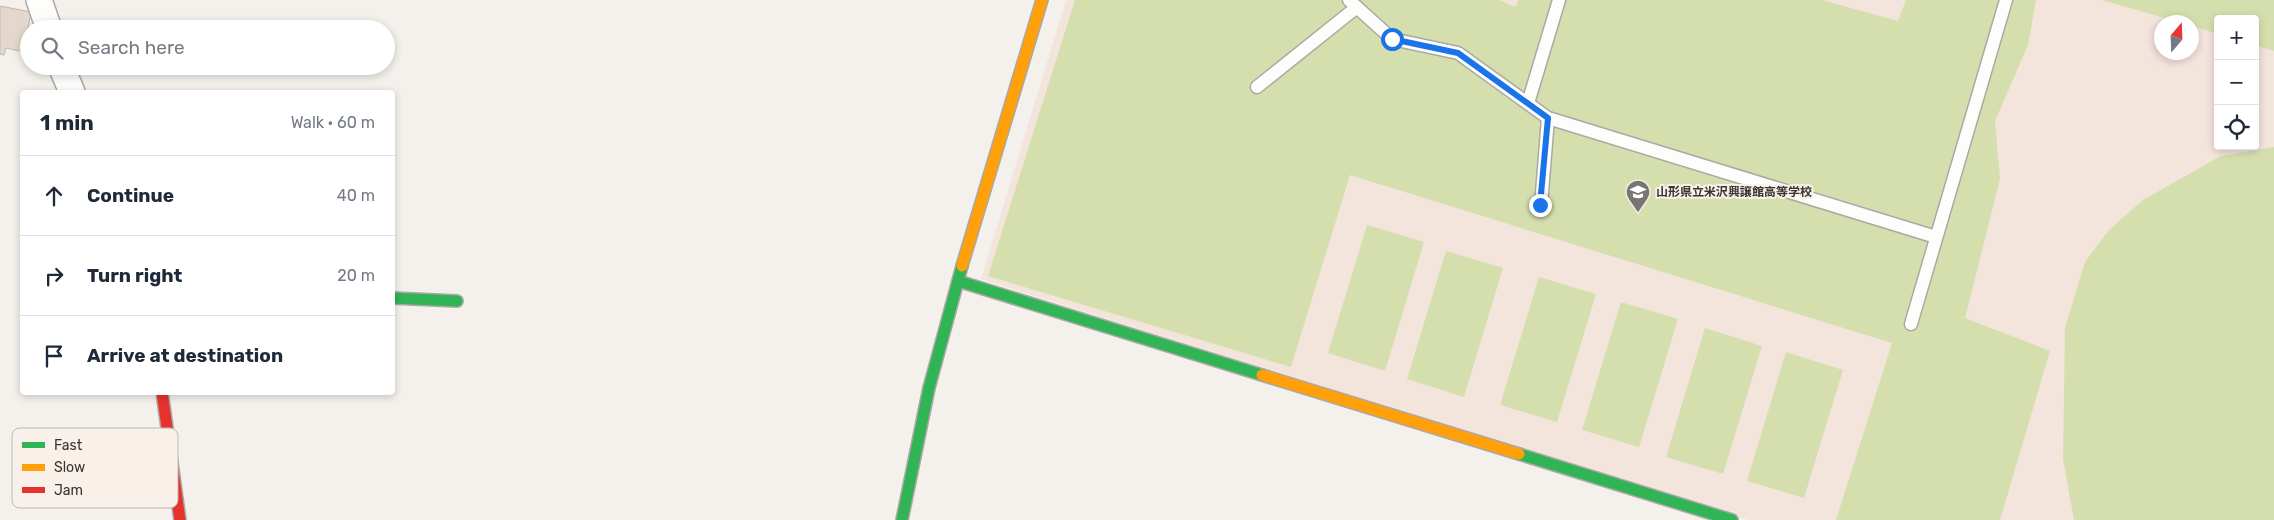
<!DOCTYPE html>
<meta charset="utf-8">
<style>
body{margin:0;font-family:Rubik,"Noto Sans JP",sans-serif;background:#f6f6f7;color:#1f2937}
.controls{position:absolute;right:15px;top:15px;display:grid;overflow:hidden;border-radius:5px;box-shadow:0 2px 8px #0003}
.controls button{width:45px;height:45px;display:grid;place-items:center;padding:0;border:0;border-bottom:1px solid #e0e1e3;background:#fff;color:#1f2937;font:25px sans-serif}
.compass{position:absolute;left:2154px;top:15px;width:45px;height:45px;border-radius:50%;background:#fff;box-shadow:0 2px 8px #0003;rotate:19deg}
.stop{position:absolute;width:15px;height:15px;margin:-11px;border:4px solid #1a73e8;border-radius:50%;background:#fff}
.stop.end{background:#1a73e8;border-color:#fff;box-shadow:0 1px 5px #0008}
.list{margin:0;padding:0;list-style:none}
h2{display:flex;justify-content:space-between;align-items:center;height:65px;margin:0;padding:0 20px;font-size:21px}
h2 small{font-size:16px;font-weight:400;color:#747a83}
.list li{display:grid;grid-template-columns:32px 1fr auto;gap:15px;align-items:center;box-sizing:border-box;height:80px;padding:0 20px;border-top:1px solid #e0e1e3}
.list b{display:block;font-size:19px;white-space:nowrap}
.list em{font-size:16px;font-style:normal;color:#747a83}
.icon{flex:none;width:28px;height:28px;fill:none;stroke:currentColor;stroke-width:2;stroke-linecap:round;stroke-linejoin:round}
.map{position:relative;flex:none;width:2274px;height:520px;overflow:hidden}
.search{position:absolute;background:#fff;box-shadow:0 2px 8px #0003;left:20px;top:20px;width:375px;height:55px;display:flex;align-items:center;gap:12px;box-sizing:border-box;padding:0 18px;border-radius:28px;color:#747a83;font-size:19px}
.panel{position:absolute;background:#fff;box-shadow:0 2px 8px #0003;left:20px;top:90px;width:375px;height:305px;border-radius:5px}
.map>svg:first-child{display:block}
.education{fill:#f3e4dc;fill-rule:evenodd}
.green{fill:#d5dfae}
.building{fill:#e5d7cb;stroke:#bcb9b6}
.lines{fill:none;stroke-linecap:round;stroke-linejoin:round}
.lane-casing{stroke:#aba8a5;stroke-width:15}
.street-casing{stroke:#aba8a5;stroke-width:28}
.fast-casing{stroke:#aba8a5;stroke-width:14}
.slow-casing{stroke:#aba8a5;stroke-width:14}
.jam-casing{stroke:#aba8a5;stroke-width:14}
.lane{stroke:#fdfdfc;stroke-width:12}
.street{stroke:#fdfdfc;stroke-width:25}
.fast{stroke:#30b455;stroke-width:11}
.slow{stroke:#ff9f0a;stroke-width:11}
.jam{stroke:#e5322d;stroke-width:11}
.route{stroke:#1a73e8;stroke-width:6}
.labels{text-anchor:middle;dominant-baseline:central;stroke-width:4;stroke-linejoin:round;paint-order:stroke}
.poi-label{font-size:12px;font-weight:bold;fill:#373431;stroke:#f8f0e9;text-anchor:start}
.key{fill:#f8f0e9;stroke:#beb8b2;stroke-width:1}
.key-label{font-size:14px;fill:#373431}
</style>
<div class="map">
<svg width="2274" height="520" viewBox="0 0 2274 520">
<rect width="100%" height="100%" fill="#f4f0ec"/>
<!-- education -->
<path class="education" d="M1066,0H2274V520H1749L981,279ZM2218,19H2255V146H2218ZM2162,22H2192V52H2162Z"/>
<!-- green -->
<path class="green" d="M1075,0H1499L1516,7L1518,0H1822L1898,21L1906,0H2036L2028,45L1995,121L2000,179L1965,318L2050,351L2000,520H1836L1892,343L1350,175L1291,367L988,276Z
M2102,0H2274V51L2255,45V19H2218V34L2192,26V22H2178Z
M2274,147V520H2074L2063,459L2065,328L2085,262L2109,230L2143,200L2221,156Z
M1367,225L1424,242L1385,371L1328,353Z
M1446,251L1503,268L1464,397L1407,379Z
M1539,277L1596,294L1557,422L1500,405Z
M1621,302L1678,319L1639,447L1582,430Z
M1705,328L1762,346L1723,474L1666,457Z
M1786,352L1843,370L1804,498L1747,481Z"/>
<!-- building -->
<path class="building" d="M0,6L31,12L24,52L6,48L4,55L0,54Z"/>
<g class="lines">
<defs>
<path id="lane" d="M1349,0L1392,39L1458,53L1548,118L1936,237
M1257,87L1357,7
M1528,103L1559,0
M1541,205L1548,118
M1911,324L2006,0"/>
<path id="street" d="M39,0L49,29
M61,66L72,92"/>
<path id="fast" d="M958,281L1262,375
M392,298L457,301
M1519,454L1732,520
M902,520L929,388L962,266"/>
<path id="slow" d="M962,266L1042,0
M1262,375L1519,454"/>
<path id="jam" d="M162,392L180,520"/>
</defs>
<!-- lane casing -->
<use href="#lane" class="lane-casing"/>
<!-- street casing -->
<use href="#street" class="street-casing"/>
<!-- fast casing -->
<use href="#fast" class="fast-casing"/>
<!-- slow casing -->
<use href="#slow" class="slow-casing"/>
<!-- jam casing -->
<use href="#jam" class="jam-casing"/>
<!-- lane -->
<use href="#lane" class="lane"/>
<!-- street -->
<use href="#street" class="street"/>
<!-- fast -->
<use href="#fast" class="fast"/>
<!-- slow -->
<use href="#slow" class="slow"/>
<!-- jam -->
<use href="#jam" class="jam"/>
</g>
<g class="lines">
<!-- route -->
<path class="route" d="M1392,39L1458,53L1548,118L1540,205"/>
</g>
<!-- icons -->
<defs>
<symbol id="school-pin" viewBox="-11 -11 22 30"><path d="M0 17L-7.5 6A9.5 9.5 0 1 1 7.5 6Z" fill="#797672" stroke="#f8f0e9"/><path d="M0-5L7-2L0 1L-7-2ZM-4 1L0 2.5L4 1V4Q0 6-4 4Z" fill="#fff"/></symbol>
</defs>
<g fill-rule="evenodd">
<use href="#school-pin" x="1624" y="178" width="28" height="38"/>
</g>
<g class="labels">
<!-- poi labels -->
<g class="poi-label">
<text x="1656" y="192">山形県立米沢興譲館高等学校</text>
</g>
</g>
<!-- legend -->
<rect x="12" y="428" width="166" height="80" rx="8" class="key"/>
<rect x="22" y="442" width="23" height="6" fill="#30b455"/>
<rect x="22" y="464" width="23" height="7" fill="#ff9f0a"/>
<rect x="22" y="487" width="23" height="6" fill="#e5322d"/>
<g class="key-label">
<text x="54" y="450">Fast</text>
<text x="54" y="472">Slow</text>
<text x="54" y="495">Jam</text>
</g>
</svg>
<div class="controls">
<button>+</button>
<button>−</button>
<button><svg class="icon" aria-label="locate" viewBox="0 0 24 24"><circle cx="12" cy="12" r="6"/><path d="M12 2v4M12 18v4M2 12h4M18 12h4"/></svg></button>
</div>
<svg class="compass" viewBox="-18 -18 36 36"><path d="M0-13l5 13h-10z" fill="#e53935"/><path d="M0 13l5-13h-10z" fill="#747a83"/></svg>
<div class="stop" style="left:1392px;top:39px"></div>
<div class="stop end" style="left:1540px;top:205px"></div>
<div class="search"><svg class="icon" aria-label="search" viewBox="0 0 24 24"><circle cx="10" cy="10" r="6"/><path d="M15 15l6 6"/></svg>Search here</div>
<section class="panel">
<h2>1 min<small>Walk · 60 m</small></h2>
<ul class="list">
<li><svg class="icon" aria-label="ahead" viewBox="0 0 24 24"><path d="M12 20V5M6 11l6-6 6 6"/></svg><div><b>Continue</b></div><em>40 m</em></li>
<li><svg class="icon" aria-label="right" viewBox="0 0 24 24"><path d="M7 20v-9h11M14 6l5 5-5 5"/></svg><div><b>Turn right</b></div><em>20 m</em></li>
<li><svg class="icon" aria-label="arrive" viewBox="0 0 24 24"><path d="M6 21V4h12l-3 4 3 4H6"/></svg><div><b>Arrive at destination</b></div></li>
</ul>
</section>
</div>
